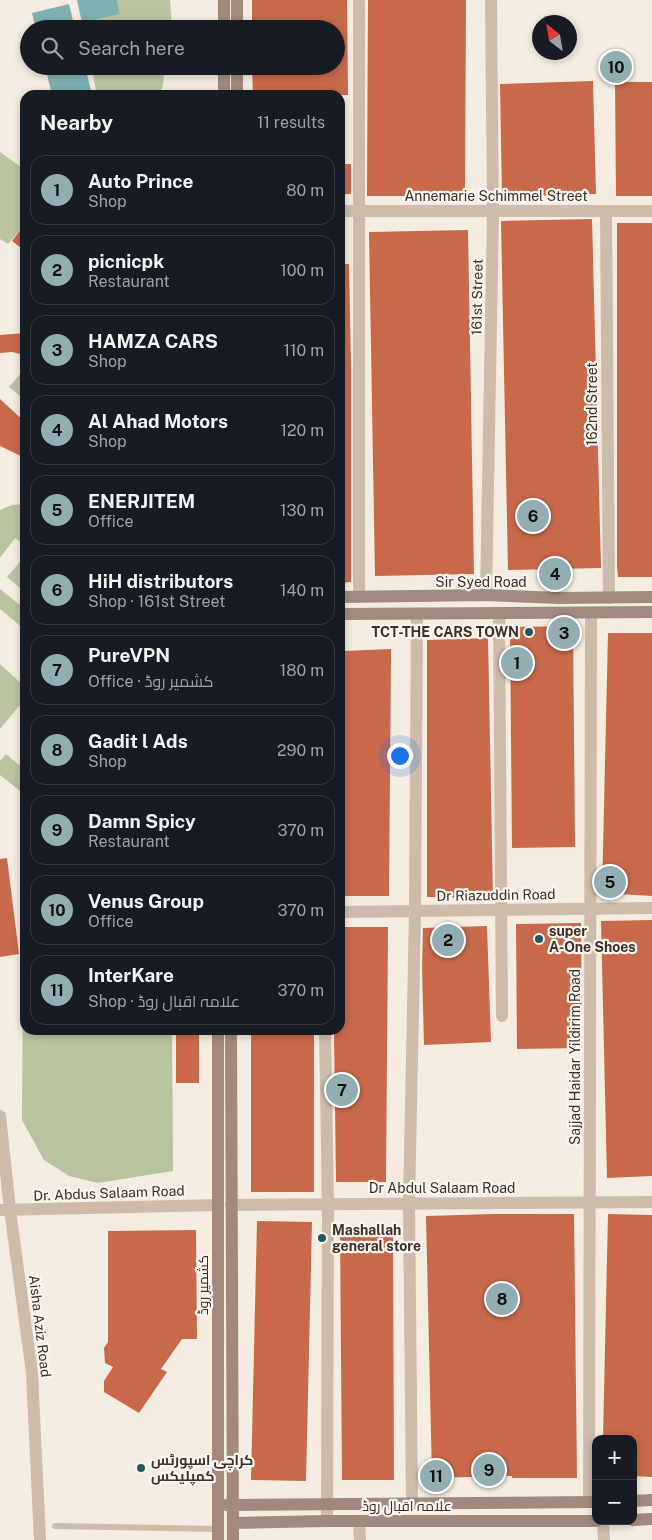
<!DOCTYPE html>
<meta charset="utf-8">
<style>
body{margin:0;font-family:"Public Sans",Cairo,sans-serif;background:#242831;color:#f1f3f6}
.controls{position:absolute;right:15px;bottom:15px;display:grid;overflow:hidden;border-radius:10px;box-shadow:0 2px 8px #0003}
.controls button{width:45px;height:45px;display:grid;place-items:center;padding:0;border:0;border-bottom:1px solid #363941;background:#171b24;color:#f1f3f6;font:25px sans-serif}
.compass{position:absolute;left:532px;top:15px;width:45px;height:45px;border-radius:50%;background:#171b24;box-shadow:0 2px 8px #0003;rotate:329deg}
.you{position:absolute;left:399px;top:755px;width:18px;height:18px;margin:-12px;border:4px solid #fff;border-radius:50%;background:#1a73e8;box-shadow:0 0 0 8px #1a73e833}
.badge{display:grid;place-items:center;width:32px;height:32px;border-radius:50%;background:#92aeb2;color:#111;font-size:16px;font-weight:700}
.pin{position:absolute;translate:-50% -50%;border:2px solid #fff;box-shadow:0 1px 5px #0006}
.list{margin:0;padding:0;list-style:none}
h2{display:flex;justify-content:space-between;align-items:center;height:65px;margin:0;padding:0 20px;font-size:21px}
h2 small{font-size:16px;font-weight:400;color:#9ea1a6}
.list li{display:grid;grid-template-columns:32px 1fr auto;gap:15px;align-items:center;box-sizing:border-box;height:70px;margin:0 10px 10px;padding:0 10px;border:1px solid #363941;border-radius:15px}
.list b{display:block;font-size:19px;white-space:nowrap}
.list p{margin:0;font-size:16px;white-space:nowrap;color:#9ea1a6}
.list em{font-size:16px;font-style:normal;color:#9ea1a6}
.icon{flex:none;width:28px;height:28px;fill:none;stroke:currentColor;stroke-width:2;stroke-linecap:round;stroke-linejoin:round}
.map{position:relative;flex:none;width:652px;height:1540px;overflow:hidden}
.search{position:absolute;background:#171b24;box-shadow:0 2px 8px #0003;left:20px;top:20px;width:325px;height:55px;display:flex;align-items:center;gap:12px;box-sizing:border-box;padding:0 18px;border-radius:28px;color:#9ea1a6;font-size:19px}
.panel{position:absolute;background:#171b24;box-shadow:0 2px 8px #0003;left:20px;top:90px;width:325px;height:945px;border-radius:15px}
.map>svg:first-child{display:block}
.green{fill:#b8c4a0}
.water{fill:#7fb0b2}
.building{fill:#c8694b}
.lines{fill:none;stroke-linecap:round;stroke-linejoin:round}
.service{stroke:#cdbbac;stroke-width:6}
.minor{stroke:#cdbbac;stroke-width:12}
.tertiary{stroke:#cdbbac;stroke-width:12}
.secondary{stroke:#a18a7d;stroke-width:12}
.poi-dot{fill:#1f5a5e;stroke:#fbf5ee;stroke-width:2}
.labels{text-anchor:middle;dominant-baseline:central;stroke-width:4.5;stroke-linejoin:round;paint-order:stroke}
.street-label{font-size:14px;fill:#3b302b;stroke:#fbf5ee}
.poi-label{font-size:14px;font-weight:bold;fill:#3b302b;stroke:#fbf5ee;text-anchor:start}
</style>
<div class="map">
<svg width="652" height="1540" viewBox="0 0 652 1540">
<rect width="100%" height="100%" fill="#f4ebe1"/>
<!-- green -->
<path class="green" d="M117,0H170L172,29H98L95,20L120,14Z
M94,66H165L163,85L160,95H97L92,70Z
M0,152L25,170V224L8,244L0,239Z
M22,372L25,375V400L9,387Z
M25,504V545L15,538L0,558V510L12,505Z
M20,562L25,567V592L7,577Z
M0,589L25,609V630L0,609Z
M0,664L25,687V699L0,729Z
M6,754L25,770V795L0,775V761Z
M25,891V1030H172L173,1171L98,1183L69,1176L44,1160L22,1120L23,896Z"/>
<!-- water -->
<path class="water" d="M77,0H117L120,14L82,23Z
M69,4L75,29H36L32,13Z
M45,66H85L92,95H52Z"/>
<!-- building -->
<path class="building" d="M252,0H347L348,95H253L252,66H336V29H252Z
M368,0H466L465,196H367Z
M593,81L596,194L502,197L500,84Z
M615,82H652V196H616Z
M340,164H351V194H340Z
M592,219L601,568L508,570L501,221Z
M617,223H652V577H618L617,567Z
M25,224V251L12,241Z
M468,230L474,574L375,576L369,232Z
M340,264H349L351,367V582L340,583Z
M25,333V355L12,352L0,353V335Z
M0,399L25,422V458L0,446Z
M573,626L575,847L512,848L510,627Z
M608,633H652V896L602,893Z
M488,638L493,898L427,897V640Z
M391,649L389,896H341L344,651Z
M7,858L19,954L0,957V859Z
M652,920V1176L607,1178L601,921Z
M581,923L582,1048L517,1049L516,924Z
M487,926L491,1042L424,1045L422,966L423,928Z
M340,927H388L386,1182H336L334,1030H340Z
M176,1030H199V1083H176Z
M251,1030H314V1192H251Z
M493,1214H574L577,1478H512V1476L432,1478L426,1216Z
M608,1214L652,1215V1477L633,1476V1439H603Z
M257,1221L312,1222L306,1481L251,1480Z
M393,1226L394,1480H342L340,1227Z
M196,1230L197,1339H182L161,1369L167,1372L139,1413L104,1392V1381L113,1367L105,1363L104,1348L108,1342V1231Z"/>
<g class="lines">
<!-- service -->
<path class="service" d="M55,1526L217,1529"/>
<!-- minor -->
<path class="minor" d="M359,0V597
M340,211H652
M606,211L609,598
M486,595L493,212L491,0
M499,613L502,1016
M340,912L652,908
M325,1030L328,1204L327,1521
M231,1205L652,1202
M589,1502L591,613
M412,1504L409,1203L415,911L417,614
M359,1521L360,1540
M603,1521L604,1540"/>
<!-- tertiary -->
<path class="tertiary" d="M0,1116L10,1210L32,1373L40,1540
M0,1210L218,1205"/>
<!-- secondary -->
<path class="secondary" d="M224,0V29
M237,0V29
M224,66V95
M237,66V95
M340,597L486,595L559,598L652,597
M340,614L652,612
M231,1030L233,1540
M633,1501L652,1500
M226,1505L596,1502
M633,1520L652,1519
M233,1523L327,1521H596
M218,1540V1030"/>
</g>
<!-- markers -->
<g class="poi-dot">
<circle cx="529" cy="632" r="5"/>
<circle cx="539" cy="939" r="5"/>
<circle cx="322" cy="1238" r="5"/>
<circle cx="141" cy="1468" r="5"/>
</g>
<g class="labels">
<!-- street labels -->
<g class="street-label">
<text x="496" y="196">Annemarie Schimmel Street</text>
<text transform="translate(477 297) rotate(-89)">161st Street</text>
<text transform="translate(592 404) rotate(-90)">162nd Street</text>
<text x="481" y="582">Sir Syed Road</text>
<text transform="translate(496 895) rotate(-1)">Dr Riazuddin Road</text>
<text transform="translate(575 1057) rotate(-90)">Sajjad Haidar Yildirim Road</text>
<text x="442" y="1188">Dr Abdul Salaam Road</text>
<text transform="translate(109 1193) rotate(-2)">Dr. Abdus Salaam Road</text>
<text transform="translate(203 1285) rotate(-90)">کشمیر روڈ</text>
<text transform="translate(40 1326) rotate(83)">Aisha Aziz Road</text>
<text x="407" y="1506">علامہ اقبال روڈ</text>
</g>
<!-- poi labels -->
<g class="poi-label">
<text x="519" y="632" text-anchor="end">TCT-THE CARS TOWN</text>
<text x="549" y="931">super<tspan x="549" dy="16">A-One Shoes</tspan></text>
<text x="332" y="1230">Mashallah<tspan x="332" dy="16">general store</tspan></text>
<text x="151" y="1460">کراچی اسپورٹس<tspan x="151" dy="16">کمپلیکس</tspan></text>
</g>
</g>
</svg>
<div class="controls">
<button>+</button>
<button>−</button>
</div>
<svg class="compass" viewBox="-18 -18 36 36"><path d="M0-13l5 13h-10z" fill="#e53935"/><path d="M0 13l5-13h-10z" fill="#9ea1a6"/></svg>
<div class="you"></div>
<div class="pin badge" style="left:517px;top:663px">1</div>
<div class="pin badge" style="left:448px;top:940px">2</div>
<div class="pin badge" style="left:564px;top:633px">3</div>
<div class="pin badge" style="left:555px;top:574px">4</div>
<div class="pin badge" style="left:610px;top:882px">5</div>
<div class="pin badge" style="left:533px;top:516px">6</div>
<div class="pin badge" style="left:342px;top:1090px">7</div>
<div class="pin badge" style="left:502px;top:1299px">8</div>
<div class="pin badge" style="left:489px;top:1470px">9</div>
<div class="pin badge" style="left:616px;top:67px">10</div>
<div class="pin badge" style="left:436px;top:1476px">11</div>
<div class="search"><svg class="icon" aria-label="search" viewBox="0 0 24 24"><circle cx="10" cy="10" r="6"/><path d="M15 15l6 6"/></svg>Search here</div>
<section class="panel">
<h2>Nearby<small>11 results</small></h2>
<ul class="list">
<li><span class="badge">1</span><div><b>Auto Prince</b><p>Shop</p></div><em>80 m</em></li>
<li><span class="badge">2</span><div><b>picnicpk</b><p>Restaurant</p></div><em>100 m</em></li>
<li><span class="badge">3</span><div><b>HAMZA CARS</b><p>Shop</p></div><em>110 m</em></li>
<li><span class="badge">4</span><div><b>Al Ahad Motors</b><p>Shop</p></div><em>120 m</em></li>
<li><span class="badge">5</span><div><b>ENERJITEM</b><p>Office</p></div><em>130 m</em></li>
<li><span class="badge">6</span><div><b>HiH distributors</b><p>Shop · 161st Street</p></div><em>140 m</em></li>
<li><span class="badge">7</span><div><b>PureVPN</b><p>Office · کشمیر روڈ</p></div><em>180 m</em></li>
<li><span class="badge">8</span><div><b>Gadit l Ads</b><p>Shop</p></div><em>290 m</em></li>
<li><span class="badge">9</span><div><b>Damn Spicy</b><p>Restaurant</p></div><em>370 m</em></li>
<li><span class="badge">10</span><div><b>Venus Group</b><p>Office</p></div><em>370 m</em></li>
<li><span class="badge">11</span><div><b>InterKare</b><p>Shop · علامہ اقبال روڈ</p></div><em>370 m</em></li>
</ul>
</section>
</div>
